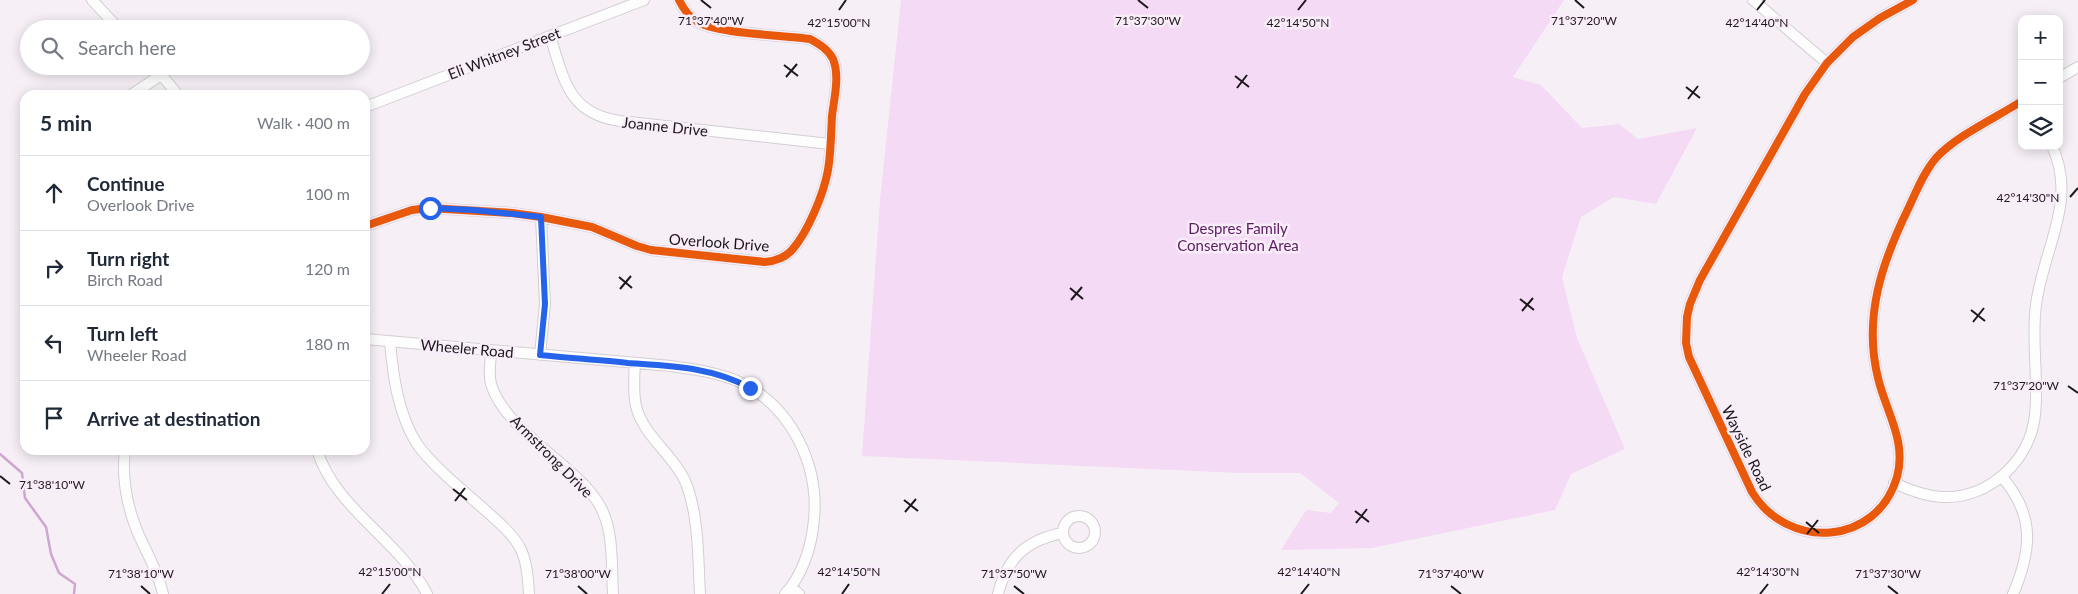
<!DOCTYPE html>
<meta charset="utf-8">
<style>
body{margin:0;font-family:Lato,sans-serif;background:#f6f6f7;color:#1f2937}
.controls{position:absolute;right:15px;top:15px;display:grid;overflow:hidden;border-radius:10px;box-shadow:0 2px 12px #0003}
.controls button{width:45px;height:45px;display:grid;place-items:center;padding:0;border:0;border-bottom:1px solid #e0e1e3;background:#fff;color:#1f2937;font:25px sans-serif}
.stop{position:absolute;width:15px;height:15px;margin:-11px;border:4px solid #2563eb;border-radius:50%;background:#fff}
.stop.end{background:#2563eb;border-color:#fff;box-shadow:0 1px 5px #0008}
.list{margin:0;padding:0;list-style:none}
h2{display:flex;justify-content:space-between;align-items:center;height:65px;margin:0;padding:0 20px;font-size:21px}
h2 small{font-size:16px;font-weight:400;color:#747a83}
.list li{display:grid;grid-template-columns:32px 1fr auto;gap:15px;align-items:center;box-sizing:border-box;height:75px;padding:0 20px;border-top:1px solid #e0e1e3}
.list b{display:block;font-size:19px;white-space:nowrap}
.list p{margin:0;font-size:16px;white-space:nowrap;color:#747a83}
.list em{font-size:16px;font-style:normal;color:#747a83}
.icon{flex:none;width:28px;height:28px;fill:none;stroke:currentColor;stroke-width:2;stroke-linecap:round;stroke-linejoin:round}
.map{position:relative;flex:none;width:2078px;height:594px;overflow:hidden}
.search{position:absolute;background:#fff;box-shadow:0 2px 12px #0003;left:20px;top:20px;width:350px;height:55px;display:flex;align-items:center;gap:12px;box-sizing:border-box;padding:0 18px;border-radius:28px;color:#747a83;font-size:19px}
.panel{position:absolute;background:#fff;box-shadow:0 2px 12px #0003;left:20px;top:90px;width:350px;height:365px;border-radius:15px}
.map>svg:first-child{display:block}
.green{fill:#f4daf5}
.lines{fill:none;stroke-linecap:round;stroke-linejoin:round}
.stream{stroke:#cea6d0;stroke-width:2.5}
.minor-casing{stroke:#d2ced2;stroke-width:12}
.minor{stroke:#fefdfe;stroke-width:10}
.cycleway-casing{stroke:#f8edf9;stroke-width:11}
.cycleway{stroke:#e8590c;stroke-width:8}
.route{stroke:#2563eb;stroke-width:6}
.ticks{fill:none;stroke:#1c181c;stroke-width:2}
.labels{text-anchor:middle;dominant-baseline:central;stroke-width:5;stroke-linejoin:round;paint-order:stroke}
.street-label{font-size:15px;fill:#1c181c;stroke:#f8edf9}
.park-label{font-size:15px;fill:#5c1b62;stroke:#f8edf9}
.ticks-label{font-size:12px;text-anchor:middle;fill:#1c181c;stroke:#f8edf9;stroke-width:5;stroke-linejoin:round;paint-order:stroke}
</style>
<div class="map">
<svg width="2078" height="594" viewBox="0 0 2078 594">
<rect width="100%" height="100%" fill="#f6f0f6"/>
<!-- green -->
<path class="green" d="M901,0H1564L1513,77L1541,85L1582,128L1619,124L1638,139L1697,128L1656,204L1614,197L1581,217L1562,277L1577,338L1625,449L1571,474L1555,510L1372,548L1281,550L1306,510L1331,513L1339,503L1300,473H1239L862,456L880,200Z"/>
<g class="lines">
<!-- stream -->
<path class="stream" d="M0,454L22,473L25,498L46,527L51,554L59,573L75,584L74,594"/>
<defs>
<path id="minor" d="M92,0L119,29
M1753,0L1827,63
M1913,0L1880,18L1853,37L1827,63L1805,94L1700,280L1690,304L1687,317L1686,343L1689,357L1752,492C1788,551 1877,546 1897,477C1907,441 1886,412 1878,378C1863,317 1882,262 1909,207C1917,190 1924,172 1936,158C1956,136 1997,117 2022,101
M550,36C564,79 568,114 620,121L830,144
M154,66L178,95
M2059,78L2078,67
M131,95L161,75
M365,107L644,0
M365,226L412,210L429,208L512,213L541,217L592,227L637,246L651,250L765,262C775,261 785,258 792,250C808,232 824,193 828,170C831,152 831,134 832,116C834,99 840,76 833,59C828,49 819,44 810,39C784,35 715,34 696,21C688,16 683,8 679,0
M365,339L671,366C693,369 714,372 735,380C792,404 822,468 813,528C810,551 801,577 785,594
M390,342C393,376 398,414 417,444C434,468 471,497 494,518C503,526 513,535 519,546C527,559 528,579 529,594
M491,350C491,361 488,373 491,384C504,429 572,463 597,501C615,528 611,564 613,594
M540,355L545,304L541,217
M635,363C634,377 633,392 636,406C643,436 674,455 686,483C699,517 698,558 700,594
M125,450C121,481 129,516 143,544C151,561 159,575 163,594
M317,450C335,509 400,540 427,594
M2002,477C2035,515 2032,550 2013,594
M1894,483C1909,490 1925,496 1942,497C1989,499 2030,461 2035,415C2039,378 2031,341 2036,305C2043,249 2078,201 2052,146
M1063 532a16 16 0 1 1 32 0a16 16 0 1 1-32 0Z
M791,587L799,594
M998,594C1007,558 1026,540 1063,533"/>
</defs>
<!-- minor casing -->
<use href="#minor" class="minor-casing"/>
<!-- minor -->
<use href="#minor" class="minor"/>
<defs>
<path id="cycleway" d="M1913,0L1880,18L1853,37L1827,63L1805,94L1700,280L1690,304L1687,317L1686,343L1689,357L1752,492C1788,551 1877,546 1897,477C1907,441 1886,412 1878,378C1863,317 1882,262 1909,207C1917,190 1924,172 1936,158C1956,136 1997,117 2022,101
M365,226L412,210L429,208L512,213L541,217L592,227L637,246L651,250L765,262C775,261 785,258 792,250C808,232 824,193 828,170C831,152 831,134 832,116C834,99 840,76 833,59C828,49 819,44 810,39C784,35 715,34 696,21C688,16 683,8 679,0"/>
</defs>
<!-- cycleway casing -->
<use href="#cycleway" class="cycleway-casing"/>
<!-- cycleway -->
<use href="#cycleway" class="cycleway"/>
</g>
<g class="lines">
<!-- route -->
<path class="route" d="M430,208L473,210L541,217L545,304L540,355C570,358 599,360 628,363C670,366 713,367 750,388"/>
</g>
<!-- ticks -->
<path class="ticks" d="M701,0L711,8M1138,0L1148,8M1575,0L1584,8M839,10L846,0M1298,10L1306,0M1757,10L1765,0M784,65L798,76M1235,76L1249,87M786,77L797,64M1686,87L1700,98M1237,88L1247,75M1688,99L1698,86M2070,197L2078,188M619,277L632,288M1070,288L1083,299M620,289L631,276M1520,299L1534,310M1071,300L1082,287M1971,310L1985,321M1522,311L1533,298M1973,322L1984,308M2068,386L2078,393M0,476L10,484M453,489L467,500M904,500L918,511M455,501L465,488M1355,511L1369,522M905,512L916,499M1806,522L1819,533M1356,523L1367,509M1807,534L1818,520M141,586L150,594M578,586L587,594M1014,586L1024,594M1451,586L1461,594M1888,586L1898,594M382,594L390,584M842,594L849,584M1301,594L1309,584M1760,594L1768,584"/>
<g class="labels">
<!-- street labels -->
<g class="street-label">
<text transform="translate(504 53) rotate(-21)">Eli Whitney Street</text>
<text transform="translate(665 126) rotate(6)">Joanne Drive</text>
<text transform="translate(719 242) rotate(4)">Overlook Drive</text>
<text transform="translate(467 348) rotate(5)">Wheeler Road</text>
<text transform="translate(1747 448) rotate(64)">Wayside Road</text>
<text transform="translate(552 456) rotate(45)">Armstrong Drive</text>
</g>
<!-- park labels -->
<g class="park-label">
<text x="1238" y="228">Despres Family<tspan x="1238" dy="17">Conservation Area</tspan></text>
</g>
</g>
<g class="ticks-label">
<text x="711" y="25">71°37'40"W</text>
<text x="1148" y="25">71°37'30"W</text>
<text x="1584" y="25">71°37'20"W</text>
<text x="839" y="27">42°15'00"N</text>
<text x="1298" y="27">42°14'50"N</text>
<text x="1757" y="27">42°14'40"N</text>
<text x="2028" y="202">42°14'30"N</text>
<text x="2026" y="390">71°37'20"W</text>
<text x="52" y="489">71°38'10"W</text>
<text x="390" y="576">42°15'00"N</text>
<text x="849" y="576">42°14'50"N</text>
<text x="1309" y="576">42°14'40"N</text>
<text x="1768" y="576">42°14'30"N</text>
<text x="141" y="578">71°38'10"W</text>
<text x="578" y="578">71°38'00"W</text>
<text x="1014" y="578">71°37'50"W</text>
<text x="1451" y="578">71°37'40"W</text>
<text x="1888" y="578">71°37'30"W</text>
</g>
</svg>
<div class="controls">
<button>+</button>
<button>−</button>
<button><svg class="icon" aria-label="layers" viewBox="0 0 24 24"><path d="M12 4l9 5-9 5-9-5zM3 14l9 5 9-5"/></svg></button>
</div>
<div class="stop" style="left:430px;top:208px"></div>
<div class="stop end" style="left:750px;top:388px"></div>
<div class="search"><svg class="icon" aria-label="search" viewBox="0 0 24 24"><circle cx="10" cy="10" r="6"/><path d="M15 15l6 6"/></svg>Search here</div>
<section class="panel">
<h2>5 min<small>Walk · 400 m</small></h2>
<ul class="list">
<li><svg class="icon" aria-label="ahead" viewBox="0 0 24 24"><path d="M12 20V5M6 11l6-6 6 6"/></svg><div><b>Continue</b><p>Overlook Drive</p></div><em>100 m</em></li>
<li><svg class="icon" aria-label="right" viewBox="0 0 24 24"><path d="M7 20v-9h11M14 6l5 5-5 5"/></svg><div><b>Turn right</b><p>Birch Road</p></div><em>120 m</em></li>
<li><svg class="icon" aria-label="left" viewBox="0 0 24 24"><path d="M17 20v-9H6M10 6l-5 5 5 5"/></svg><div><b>Turn left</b><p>Wheeler Road</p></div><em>180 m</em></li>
<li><svg class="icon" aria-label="arrive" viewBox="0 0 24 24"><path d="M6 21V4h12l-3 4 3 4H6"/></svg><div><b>Arrive at destination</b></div></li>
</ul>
</section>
</div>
